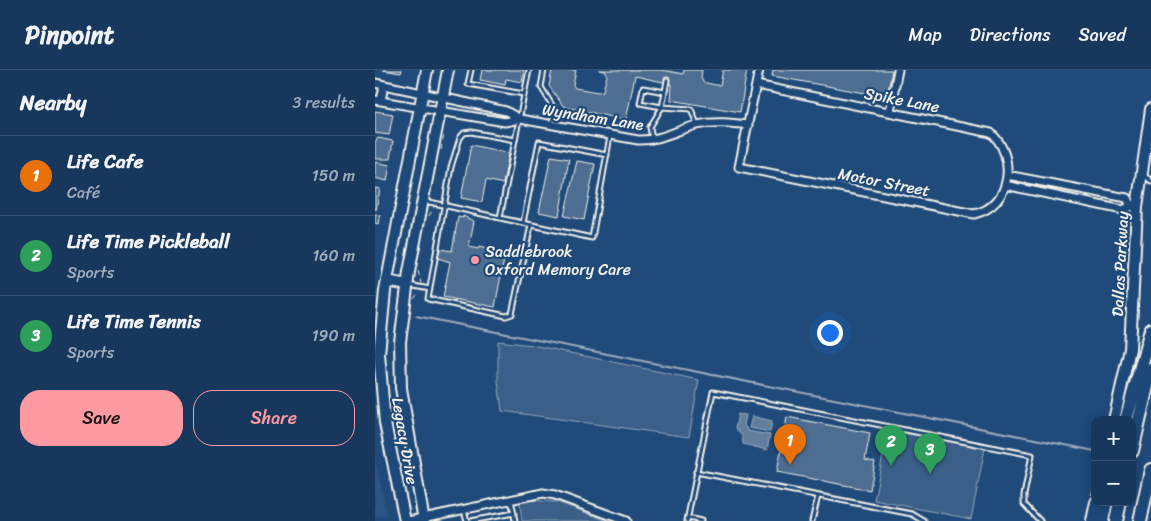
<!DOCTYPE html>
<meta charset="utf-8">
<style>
body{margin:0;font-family:Sriracha,sans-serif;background:#244365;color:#f1f3f6}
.controls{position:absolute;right:15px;bottom:15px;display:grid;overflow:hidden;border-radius:10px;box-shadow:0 2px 12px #0003}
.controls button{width:45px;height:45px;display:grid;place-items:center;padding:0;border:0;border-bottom:1px solid #365272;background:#17385c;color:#f1f3f6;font:25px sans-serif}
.you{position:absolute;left:454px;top:262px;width:18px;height:18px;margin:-12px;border:4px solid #fff;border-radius:50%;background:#1a73e8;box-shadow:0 0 0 8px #1a73e833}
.badge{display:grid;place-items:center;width:32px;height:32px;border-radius:50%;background:#ff9aa2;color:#fff;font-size:16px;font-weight:700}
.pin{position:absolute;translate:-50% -41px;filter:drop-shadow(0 1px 2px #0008)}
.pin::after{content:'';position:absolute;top:26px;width:18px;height:15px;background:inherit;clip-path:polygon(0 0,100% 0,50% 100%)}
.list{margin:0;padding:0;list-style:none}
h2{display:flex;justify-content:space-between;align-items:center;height:65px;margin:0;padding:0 20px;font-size:21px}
h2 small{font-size:16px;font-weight:400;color:#9eacbb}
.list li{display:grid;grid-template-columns:32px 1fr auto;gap:15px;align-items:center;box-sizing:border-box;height:80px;padding:0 20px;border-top:1px solid #365272}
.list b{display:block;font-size:19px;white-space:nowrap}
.list p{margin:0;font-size:16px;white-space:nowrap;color:#9eacbb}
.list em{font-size:16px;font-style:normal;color:#9eacbb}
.actions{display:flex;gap:10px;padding:15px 20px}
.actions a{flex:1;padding:11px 0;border:1px solid #ff9aa2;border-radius:20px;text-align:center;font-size:18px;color:#ff9aa2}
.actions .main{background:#ff9aa2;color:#111}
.map{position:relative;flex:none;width:776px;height:451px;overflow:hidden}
header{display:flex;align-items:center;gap:30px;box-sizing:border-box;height:70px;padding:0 25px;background:#17385c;border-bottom:1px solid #365272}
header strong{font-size:24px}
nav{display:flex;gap:28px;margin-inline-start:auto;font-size:18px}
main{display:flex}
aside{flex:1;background:#17385c}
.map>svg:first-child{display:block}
.built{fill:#2d5581}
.green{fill:#3a5f88;stroke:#97a8b8}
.water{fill:#627e9d;stroke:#9cacbb}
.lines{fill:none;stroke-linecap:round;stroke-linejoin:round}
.stream{stroke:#9cacbb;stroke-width:2}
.building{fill:#4d6e92;stroke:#f4f1e8}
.lane-casing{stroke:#f4f1e8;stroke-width:7}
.street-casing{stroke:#f4f1e8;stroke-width:11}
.secondary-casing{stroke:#f4f1e8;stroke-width:14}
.highway-casing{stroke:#f4f1e8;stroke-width:16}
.path{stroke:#f4f1e8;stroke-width:1;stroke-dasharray:5 4;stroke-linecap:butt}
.lane{stroke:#1f4a7a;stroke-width:3}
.street{stroke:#1f4a7a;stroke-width:7}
.secondary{stroke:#1f4a7a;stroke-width:10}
.highway{stroke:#1f4a7a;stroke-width:12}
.poi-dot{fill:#ff9aa2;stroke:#1f4a7a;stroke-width:2}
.labels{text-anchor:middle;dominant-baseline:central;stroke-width:4.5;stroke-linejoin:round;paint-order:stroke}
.street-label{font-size:16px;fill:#f4f1e8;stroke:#1f4a7a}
.poi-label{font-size:16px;fill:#f4f1e8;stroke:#1f4a7a;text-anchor:start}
</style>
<header>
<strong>Pinpoint</strong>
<nav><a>Map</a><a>Directions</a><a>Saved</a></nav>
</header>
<main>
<aside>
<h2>Nearby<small>3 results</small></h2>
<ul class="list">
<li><span class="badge" style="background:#e8710a">1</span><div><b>Life Cafe</b><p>Café</p></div><em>150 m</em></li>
<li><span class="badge" style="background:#2e9e5b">2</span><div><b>Life Time Pickleball</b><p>Sports</p></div><em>160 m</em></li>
<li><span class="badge" style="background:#2e9e5b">3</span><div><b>Life Time Tennis</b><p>Sports</p></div><em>190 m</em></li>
</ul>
<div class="actions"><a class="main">Save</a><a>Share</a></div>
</aside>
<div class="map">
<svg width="776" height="451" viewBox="0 0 776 451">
<rect width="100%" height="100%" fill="#1f4a7a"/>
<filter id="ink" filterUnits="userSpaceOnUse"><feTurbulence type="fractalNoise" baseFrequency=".02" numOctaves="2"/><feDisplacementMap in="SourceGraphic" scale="10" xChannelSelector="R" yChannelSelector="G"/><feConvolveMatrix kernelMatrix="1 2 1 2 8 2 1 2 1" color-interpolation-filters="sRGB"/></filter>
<g filter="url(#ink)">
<!-- built -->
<path class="built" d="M0,387L12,445L0,447Z"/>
<!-- green -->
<path class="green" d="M123,271L157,275L324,310L314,367L127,341L123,311Z
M513,360L610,378L596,449L499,430Z
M149,430L182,432L233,451H147L145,434Z"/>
<!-- water -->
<path class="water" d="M363,344L371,345L369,355L373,361L395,365L392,380L368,374L367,366L360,359Z
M377,346L397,351L395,362L374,358Z"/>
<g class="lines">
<!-- stream -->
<path class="stream" d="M41,246L720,381"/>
</g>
<!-- building -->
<path class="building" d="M8,0H27L26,3Z
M107,0H149L147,12L131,9L130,15L105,10Z
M177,0H201L198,15L200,18L223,22L228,21L232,5L230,1L224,0H287L308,4L309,0H327L326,8L328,12L340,15H345L348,0H372L365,42L296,30L297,14L260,6L251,50L189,37L174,16Z
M398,0H517L512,27L397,6Z
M0,41L18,44L14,65L0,63Z
M3,68L18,71L15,89H0V72Z
M96,75L134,83L128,114L111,110L107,132L86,128Z
M176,86L194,89L184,146L164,142Z
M202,91L220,94L209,150L189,146Z
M0,92L15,95L12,111L0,108Z
M0,118L5,119L1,140L0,139Z
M0,144L5,145L3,154L0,153Z
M88,146L99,151L94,177L103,179L104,177L130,184L120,237L68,227L75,192L63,188L65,179L77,181L83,147L88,148Z
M412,347L495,363L490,390L500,392L495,420L402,402Z"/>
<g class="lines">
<defs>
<path id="lane" d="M96,0L93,14L149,24
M154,0L140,70L96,62L89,63L85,68L76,97L53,229L131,246L137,244L156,155
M169,0L166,17L180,40L176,55
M290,22L292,10
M140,70L125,148L148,153
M277,70L275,57L287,37L265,33L268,18L290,22L287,37L316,39L322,54
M232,85L164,72L148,153L217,168L235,66
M769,105L776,111
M50,131L125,148
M33,215L55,219
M321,402L537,444L549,451
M133,432L137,434L140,451
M89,440L92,451
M313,448L326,451
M95,451L139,443
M312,451L338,322L657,385L649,425V434L665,451
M437,451L443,426"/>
<path id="street" d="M0,13L131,41L145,49L263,70C285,71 301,60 322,55C339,51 357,53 373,55
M381,15L616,63C642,86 637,136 599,144L364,97L384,0
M0,30L130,52L145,49
M6,31L9,15
M515,41L523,0
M632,105L752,128L756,136L762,137
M630,115L748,140L756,136
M33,451L168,423L180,425L251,451"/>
<path id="secondary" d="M12,211L32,215
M739,350L755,279L762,137L776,39
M30,451L10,353L4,284L10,221L52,0
M49,451L26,318L25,272L34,202L73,0
M717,451L721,432"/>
<path id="highway" d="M751,350L776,260
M757,381L776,299
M727,451L731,432
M741,451L745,432
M765,451L776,400"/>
</defs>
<!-- lane casing -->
<use href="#lane" class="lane-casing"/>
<!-- street casing -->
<use href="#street" class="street-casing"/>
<!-- secondary casing -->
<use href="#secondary" class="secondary-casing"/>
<!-- highway casing -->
<use href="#highway" class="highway-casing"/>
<!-- path -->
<path class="path" d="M66,80L69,64
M54,146L59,137
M43,201L46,213
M39,229L44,222
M716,425L720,415"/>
<!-- lane -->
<use href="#lane" class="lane"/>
<!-- street -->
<use href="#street" class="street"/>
<!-- secondary -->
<use href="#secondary" class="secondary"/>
<!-- highway -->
<use href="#highway" class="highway"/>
</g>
</g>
<!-- markers -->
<circle class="poi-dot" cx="100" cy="190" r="5"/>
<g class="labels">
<!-- street labels -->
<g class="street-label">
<text transform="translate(527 30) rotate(11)">Spike Lane</text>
<text transform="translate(218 47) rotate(9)">Wyndham Lane</text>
<text transform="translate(509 112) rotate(11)">Motor Street</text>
<text transform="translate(745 194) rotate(-87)">Dallas Parkway</text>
<text transform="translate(30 371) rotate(80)">Legacy Drive</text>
</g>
<!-- poi labels -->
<g class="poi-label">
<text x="110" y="181">Saddlebrook<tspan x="110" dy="18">Oxford Memory Care</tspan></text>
</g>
</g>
</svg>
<div class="controls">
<button>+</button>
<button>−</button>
</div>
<div class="you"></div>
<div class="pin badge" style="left:415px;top:395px;background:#e8710a">1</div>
<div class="pin badge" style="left:516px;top:396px;background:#2e9e5b">2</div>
<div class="pin badge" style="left:555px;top:404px;background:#2e9e5b">3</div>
</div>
</main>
